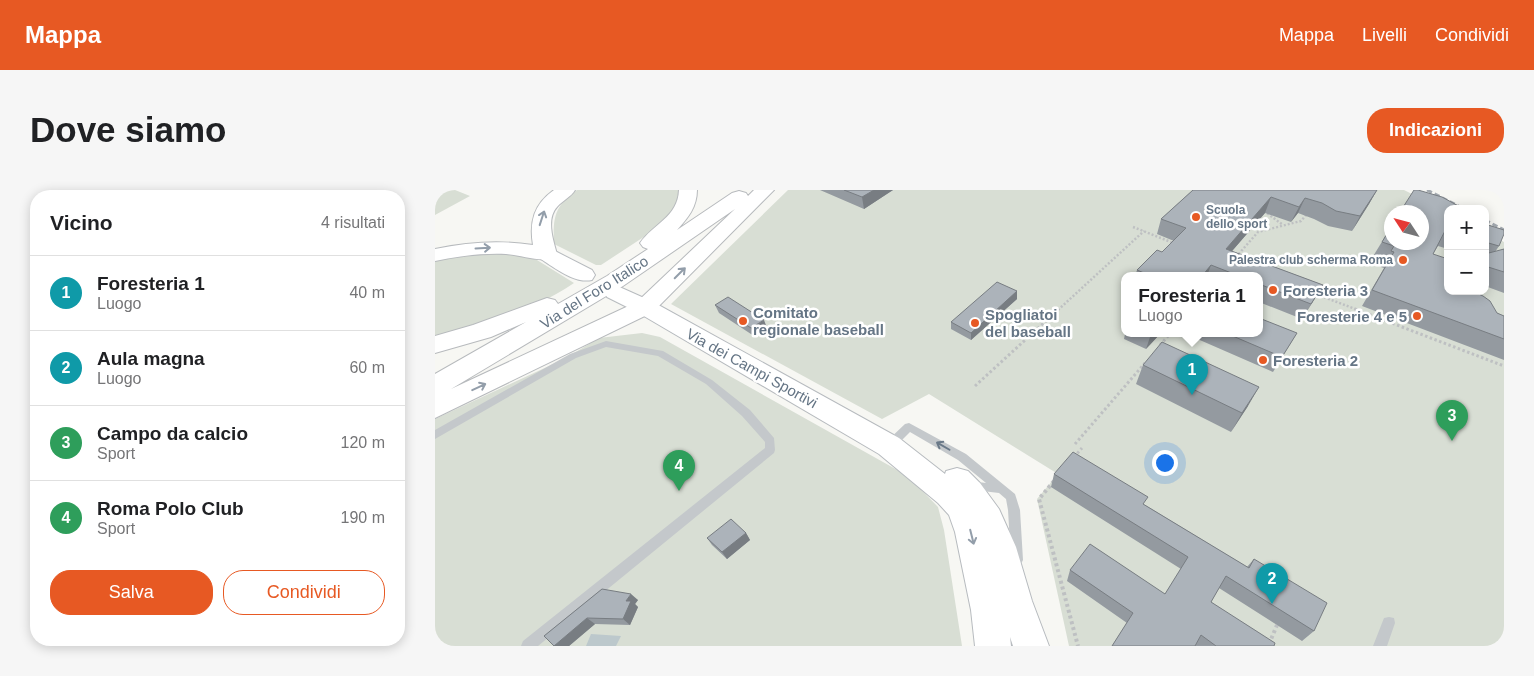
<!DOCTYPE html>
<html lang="it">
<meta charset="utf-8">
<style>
body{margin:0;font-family:Helvetica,sans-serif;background:#f6f6f6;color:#202124}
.controls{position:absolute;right:15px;top:15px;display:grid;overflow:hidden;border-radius:10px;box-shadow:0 2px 12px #0003}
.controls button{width:45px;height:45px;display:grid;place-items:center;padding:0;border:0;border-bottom:1px solid #e0e0e0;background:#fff;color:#202124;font:25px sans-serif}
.compass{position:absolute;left:949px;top:15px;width:45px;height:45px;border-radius:50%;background:#fff;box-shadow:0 2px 12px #0003;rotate:306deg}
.you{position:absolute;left:729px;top:272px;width:18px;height:18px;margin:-12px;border:4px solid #fff;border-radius:50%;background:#1a73e8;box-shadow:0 0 0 8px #1a73e833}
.badge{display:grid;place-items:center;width:32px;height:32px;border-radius:50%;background:#e75923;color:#fff;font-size:16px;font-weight:700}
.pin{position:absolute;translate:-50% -41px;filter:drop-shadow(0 1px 2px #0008)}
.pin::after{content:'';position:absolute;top:26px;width:18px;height:15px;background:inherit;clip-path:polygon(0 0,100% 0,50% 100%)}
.popup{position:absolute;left:686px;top:82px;width:142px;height:65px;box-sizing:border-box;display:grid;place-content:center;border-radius:10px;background:#fff;filter:drop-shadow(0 1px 4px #0005);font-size:16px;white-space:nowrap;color:#757577}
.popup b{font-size:19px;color:#202124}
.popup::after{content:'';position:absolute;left:50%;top:100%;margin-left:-10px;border:10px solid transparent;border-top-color:#fff}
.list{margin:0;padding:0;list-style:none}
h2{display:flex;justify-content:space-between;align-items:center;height:65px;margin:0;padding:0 20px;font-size:21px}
h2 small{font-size:16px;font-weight:400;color:#757577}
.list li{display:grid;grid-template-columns:32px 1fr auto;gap:15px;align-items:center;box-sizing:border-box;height:75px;padding:0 20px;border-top:1px solid #e0e0e0}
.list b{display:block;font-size:19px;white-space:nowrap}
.list p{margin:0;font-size:16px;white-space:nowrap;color:#757577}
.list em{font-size:16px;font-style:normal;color:#757577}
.actions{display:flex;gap:10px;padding:15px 20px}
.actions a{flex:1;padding:11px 0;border:1px solid #e75923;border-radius:20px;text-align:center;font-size:18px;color:#e75923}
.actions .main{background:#e75923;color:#fff}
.map{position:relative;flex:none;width:1069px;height:456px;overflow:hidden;border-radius:20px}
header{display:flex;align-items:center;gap:30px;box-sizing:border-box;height:70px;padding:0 25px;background:#e75923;color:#fff}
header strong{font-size:24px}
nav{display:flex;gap:28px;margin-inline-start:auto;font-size:18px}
.intro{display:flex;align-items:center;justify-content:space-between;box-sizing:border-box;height:120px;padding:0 30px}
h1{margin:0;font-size:35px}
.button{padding:12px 22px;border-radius:20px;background:#e75923;color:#fff;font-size:18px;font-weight:700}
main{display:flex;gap:30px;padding:0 30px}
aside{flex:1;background:#fff;border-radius:20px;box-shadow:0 2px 12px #0003}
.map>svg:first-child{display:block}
.green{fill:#d8ded4;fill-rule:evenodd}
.water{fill:#bcc8cc}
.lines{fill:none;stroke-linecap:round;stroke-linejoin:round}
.primary-casing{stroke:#b7bbbf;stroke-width:2}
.trunk-casing{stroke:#b7babd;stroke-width:2}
.path-far2{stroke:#bec0c2;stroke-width:2.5;stroke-dasharray:2 2;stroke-linecap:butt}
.path-far1{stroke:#bec0c2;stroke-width:3;stroke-dasharray:2.5 2.5;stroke-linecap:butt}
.path{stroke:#bec0c2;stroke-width:4;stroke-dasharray:3 3;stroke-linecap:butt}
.service{fill:#c4c8cb;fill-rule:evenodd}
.primary{fill:#fff;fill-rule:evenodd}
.trunk{fill:#fff;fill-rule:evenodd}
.rail{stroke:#a4aab0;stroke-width:3;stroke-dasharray:5.5 3;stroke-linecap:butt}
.wall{fill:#949aa0}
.shaded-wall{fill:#787d82}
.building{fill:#acb3ba;stroke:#787d82}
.oneway{stroke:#939eaa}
.oneway2{stroke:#6a7988}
.poi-dot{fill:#e75923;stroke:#fff;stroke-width:2}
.labels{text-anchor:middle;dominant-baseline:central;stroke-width:5;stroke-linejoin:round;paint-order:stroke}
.far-poi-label{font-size:12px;font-weight:bold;fill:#657585;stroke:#fff;text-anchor:start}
.poi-label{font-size:15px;font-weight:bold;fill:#657585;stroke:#fff;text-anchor:start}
.street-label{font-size:15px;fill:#657585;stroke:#fff}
</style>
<header>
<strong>Mappa</strong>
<nav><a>Mappa</a><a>Livelli</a><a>Condividi</a></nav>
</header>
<div class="intro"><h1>Dove siamo</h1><a class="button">Indicazioni</a></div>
<main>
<aside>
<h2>Vicino<small>4 risultati</small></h2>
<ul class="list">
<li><span class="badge" style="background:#0f9aa8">1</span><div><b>Foresteria 1</b><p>Luogo</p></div><em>40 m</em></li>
<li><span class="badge" style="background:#0f9aa8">2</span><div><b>Aula magna</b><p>Luogo</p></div><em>60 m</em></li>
<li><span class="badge" style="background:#2e9e5b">3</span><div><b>Campo da calcio</b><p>Sport</p></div><em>120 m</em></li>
<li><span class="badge" style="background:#2e9e5b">4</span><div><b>Roma Polo Club</b><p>Sport</p></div><em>190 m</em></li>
</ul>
<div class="actions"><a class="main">Salva</a><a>Condividi</a></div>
</aside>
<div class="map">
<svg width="1069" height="456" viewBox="0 0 1069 456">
<rect width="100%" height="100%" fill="#f7f7f3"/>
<!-- green -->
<path class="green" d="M0,0H20L35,6L0,25Z
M142,0H244V16L227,35L166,75H161L119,54C118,28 119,16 142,0Z
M353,0H969L1013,22V101H1050V42L1069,52V456H634L602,309L623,284L494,204L447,229L236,114ZM956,22H986V52H956ZM690,86H824V144H690Z
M25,62L81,63L102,70L139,93C96,122 49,136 0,151V68Z
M207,143L225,147L473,286L503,317L509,340L527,456H0V229L129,169L164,148Z"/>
<!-- water -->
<path class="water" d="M156,444L186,446L181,456H151Z"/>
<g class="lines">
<defs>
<path id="primary" d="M111,58L118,60L157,80L160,85L157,90C139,94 119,77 104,68L100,64L104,60Z
M180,95L218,112L464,248L510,284L511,281L522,278L533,281L545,293L564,319L581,357L597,411L614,456H578L575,447L576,456H540L536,420L520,342L514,325L503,313L444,264L202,122L172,107L169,102L172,97Z"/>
<path id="trunk" d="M119,0H140C136,7 128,10 122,17C111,29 118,50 122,64L118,68C104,72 86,65 71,64C47,63 23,66 0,71V59C33,52 65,50 98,55C94,32 99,14 119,0Z
M244,0H262C262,17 253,28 242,40L297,3L304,1L311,3L313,6L319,0H339L218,122L0,228V206L4,204L0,206V184L91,132L56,147L0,163V146L38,135L112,108L120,110L123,114L172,86L213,59L208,57L205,53C218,34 243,27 244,0ZM300,19L202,112L16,199L188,96Z"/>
</defs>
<!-- primary casing -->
<use href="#primary" class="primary-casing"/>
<!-- trunk casing -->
<use href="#trunk" class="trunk-casing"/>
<!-- path-far2 -->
<path class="path-far2" d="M829,21L848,35
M698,37L741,54
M801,67L823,42L866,31L872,24
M878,103L923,120
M623,120L709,41"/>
<!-- path-far1 -->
<path class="path-far1" d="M920,119L1069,176
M725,155L735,144
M540,196L624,119
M640,254L710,173
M639,267L647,258"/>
<!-- path -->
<path class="path" d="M619,291L604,309L643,456
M834,454L842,435"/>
<!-- service -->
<path class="service" d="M171,151L228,161L277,190L315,220L339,248L340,260L339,263L103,456H86L88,451L330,258V252L307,226L271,194L223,166L171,157L141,168L0,249V240L135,164Z
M474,233L531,264L580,304L585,320L588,370L586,374L582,376L578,374L576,370L573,320L571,309L564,303L531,299L530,296L531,293L535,291L551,293L523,270L475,242L458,259H450L449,256L450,253L470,234Z
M954,427L959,428L960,433L952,456H938L949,428Z"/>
<!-- primary -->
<use href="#primary" class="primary"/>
<!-- trunk -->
<use href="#trunk" class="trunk"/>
<!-- rail -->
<path class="rail" d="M992,0L1029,19
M1050,30L1069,40"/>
</g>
<!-- wall -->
<path class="wall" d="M385,0H458L429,19Z
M758,0H942L934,14L917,41L893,36L879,29L863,23L856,32L830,23L797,61L888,95L867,129L824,112V86H700L702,80L727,62L739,51L722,44L726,29Z
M1013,19V59L1003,56L998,64L1013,101L1069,126V170L927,116L949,78L946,77L949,72L937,68L956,37Z
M1050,34L1064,56L1060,62L1069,59V103L1050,96Z
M582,101V109L536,150L516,139V132Z
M280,115L332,138L319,146L284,123Z
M862,143L838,182L751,144H824Z
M690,144H725L711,159L689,149Z
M708,175L813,216L796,242L701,194Z
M619,284L710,315L812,377L819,369L879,441L867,451L784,398L776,412L839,456H677L692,433L632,391L635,380L730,404L746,379L616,297Z
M311,343L315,350L292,369L277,355L272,348Z
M167,399L203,410L200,414L203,417L195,435L160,434L134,456H120L109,446Z"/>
<!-- shaded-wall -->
<path class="shaded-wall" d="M439,0H458L429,19L427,7Z
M942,0L934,14L917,41L925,26Z
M836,7L830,23L785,75L791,59Z
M870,8L863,23L856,32L864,17Z
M776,75L772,86H767Z
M888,95L879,110L867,129L876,114Z
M582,101V109L536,150V143Z
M329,130L332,138L319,146L316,138Z
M716,144H725L711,159Z
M824,197L813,216L796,242L807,223Z
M311,343L315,350L292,369L287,362Z
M196,404L203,410L200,414L203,417L195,435L188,429L191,411Z
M152,428L160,434L134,456H119Z"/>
<!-- building -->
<path class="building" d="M409,0H439L427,7Z
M758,0H942L925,26L901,21L887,13L870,8L864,17L836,7L791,59L888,95L876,114L824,94V86H804L776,75L767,86H716L702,80L722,60L727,62L751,38L726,29Z
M979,0H983L1007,7L1029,19H1013V40L1011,39L998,64L1013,69V101H1037L1048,106L1055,111L1062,123L1069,126V149L937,100L959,62L956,61L959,56L947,52L956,37V52H986V22H965Z
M1050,34L1069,40V44L1064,56L1050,52Z
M1069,59V82L1050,76V64Z
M562,92L582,101L536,143L516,132Z
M293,107L329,130L316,138L280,115Z
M824,128L862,143L847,167L793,144H824Z
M727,152L824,197L807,223L708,175Z
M638,262L713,307L708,314L814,378L819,369L892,413L879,441L791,386L776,412L840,453L839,456H781L766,445L760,456H677L698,423L635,380L655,354L730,404L753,367L619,284Z
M296,329L311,343L287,362L272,348Z
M167,399L196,404L191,411H196L188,429L152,428L119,456L109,446Z"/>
<!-- one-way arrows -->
<defs><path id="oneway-shaft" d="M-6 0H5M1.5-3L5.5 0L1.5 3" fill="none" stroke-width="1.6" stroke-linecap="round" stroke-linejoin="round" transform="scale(1.25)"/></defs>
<g class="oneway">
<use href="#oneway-shaft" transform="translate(107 28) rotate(-72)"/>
<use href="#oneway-shaft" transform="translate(48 58) rotate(-3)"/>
<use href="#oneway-shaft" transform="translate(245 83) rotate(-45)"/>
<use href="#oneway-shaft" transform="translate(44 197) rotate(-25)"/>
<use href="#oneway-shaft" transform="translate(537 347) rotate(76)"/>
</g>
<use class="oneway2" href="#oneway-shaft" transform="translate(508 256) rotate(-150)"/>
<!-- markers -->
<g class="poi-dot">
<circle cx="761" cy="27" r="5"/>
<circle cx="968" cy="70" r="5"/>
<circle cx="838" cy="100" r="5"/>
<circle cx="982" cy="126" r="5"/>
<circle cx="308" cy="131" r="5"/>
<circle cx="540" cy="133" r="5"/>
<circle cx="828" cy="170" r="5"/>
</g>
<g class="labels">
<!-- far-poi labels -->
<g class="far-poi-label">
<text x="771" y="20">Scuola<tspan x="771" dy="14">dello sport</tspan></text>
<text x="958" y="70" text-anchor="end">Palestra club scherma Roma</text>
</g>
<!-- poi labels -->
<g class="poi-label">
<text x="848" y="100">Foresteria 3</text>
<text x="318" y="122">Comitato<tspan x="318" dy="17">regionale baseball</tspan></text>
<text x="550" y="124">Spogliatoi<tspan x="550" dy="17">del baseball</tspan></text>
<text x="972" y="126" text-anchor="end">Foresterie 4 e 5</text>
<text x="838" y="170">Foresteria 2</text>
</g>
<!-- street labels -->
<g class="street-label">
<text transform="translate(159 102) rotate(-32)">Via del Foro Italico</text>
<text transform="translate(317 178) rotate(29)">Via dei Campi Sportivi</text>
</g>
</g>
</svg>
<div class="controls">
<button>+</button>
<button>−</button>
</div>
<svg class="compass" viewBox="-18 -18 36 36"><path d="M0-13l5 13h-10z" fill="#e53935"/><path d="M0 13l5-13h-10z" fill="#757577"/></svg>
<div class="you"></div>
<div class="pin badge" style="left:757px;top:205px;background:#0f9aa8">1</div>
<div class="popup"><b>Foresteria 1</b>Luogo</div>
<div class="pin badge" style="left:837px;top:414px;background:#0f9aa8">2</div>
<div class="pin badge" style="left:1017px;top:251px;background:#2e9e5b">3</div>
<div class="pin badge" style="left:244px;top:301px;background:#2e9e5b">4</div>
</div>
</main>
